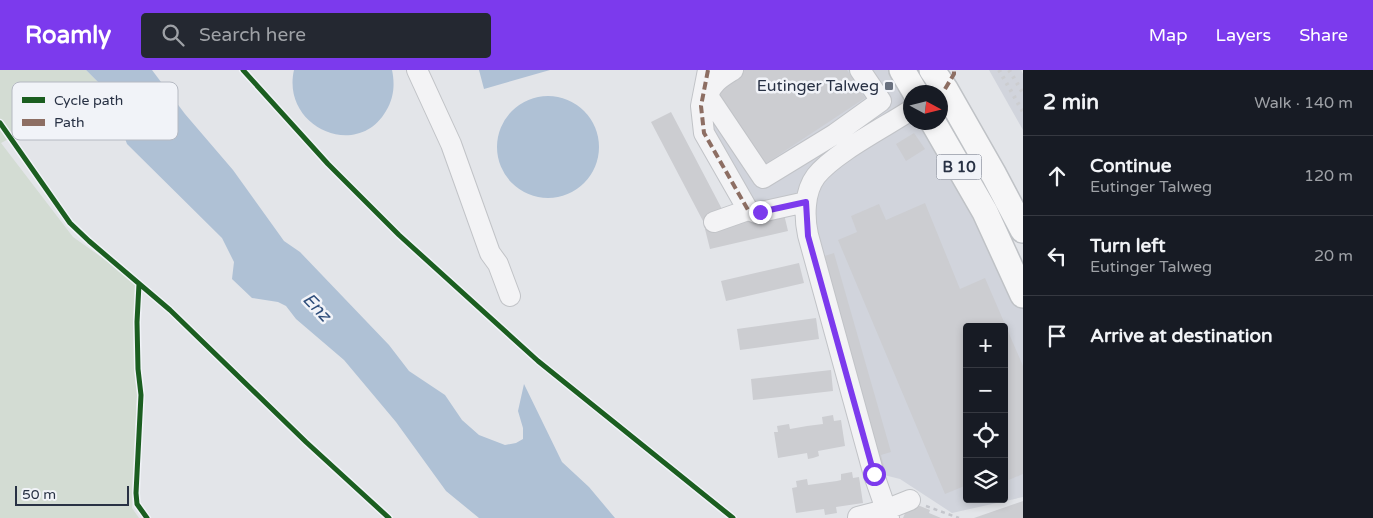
<!DOCTYPE html>
<meta charset="utf-8">
<style>
body{margin:0;font-family:"Varela Round",sans-serif;background:#242831;color:#f1f3f6}
.controls{position:absolute;right:15px;bottom:15px;display:grid;overflow:hidden;border-radius:5px;box-shadow:0 2px 8px #0003}
.controls button{width:45px;height:45px;display:grid;place-items:center;padding:0;border:0;border-bottom:1px solid #363941;background:#171b24;color:#f1f3f6;font:25px sans-serif}
.compass{position:absolute;left:903px;top:15px;width:45px;height:45px;border-radius:50%;background:#171b24;box-shadow:0 2px 8px #0003;rotate:97deg}
.scale{position:absolute;left:15px;bottom:12px;width:114px;box-sizing:border-box;padding-left:5px;border:2px solid #283144;border-top:0;font-size:14px;line-height:18px;white-space:nowrap;color:#283144;-webkit-text-stroke:4px #f1f3f8;paint-order:stroke}
.stop{position:absolute;width:15px;height:15px;margin:-11px;border:4px solid #7c3aed;border-radius:50%;background:#fff}
.stop.end{background:#7c3aed;border-color:#fff;box-shadow:0 1px 5px #0008}
.list{margin:0;padding:0;list-style:none}
h2{display:flex;justify-content:space-between;align-items:center;height:65px;margin:0;padding:0 20px;font-size:21px}
h2 small{font-size:16px;font-weight:400;color:#9ea1a6}
.list li{display:grid;grid-template-columns:32px 1fr auto;gap:15px;align-items:center;box-sizing:border-box;height:80px;padding:0 20px;border-top:1px solid #363941}
.list b{display:block;font-size:19px;white-space:nowrap}
.list p{margin:0;font-size:16px;white-space:nowrap;color:#9ea1a6}
.list em{font-size:16px;font-style:normal;color:#9ea1a6}
.icon{flex:none;width:28px;height:28px;fill:none;stroke:currentColor;stroke-width:2;stroke-linecap:round;stroke-linejoin:round}
.map{position:relative;flex:none;width:1023px;height:448px;overflow:hidden}
header{display:flex;align-items:center;gap:30px;box-sizing:border-box;height:70px;padding:0 25px;background:#7c3aed;color:#fff}
header strong{font-size:24px}
nav{display:flex;gap:28px;margin-inline-start:auto;font-size:18px}
.search{width:350px;height:45px;background:#242831;display:flex;align-items:center;gap:12px;box-sizing:border-box;padding:0 18px;border-radius:5px;color:#9ea1a6;font-size:19px}
main{display:flex}
aside{flex:1;background:#171b24}
.map>svg:first-child{display:block}
.built{fill:#d1d4dc;fill-rule:evenodd}
.green{fill:#d3dcd3}
.water{fill:#afc1d5}
.building{fill:#cccdd1}
.lines{fill:none;stroke-linecap:round;stroke-linejoin:round}
.minor-casing{stroke:#c1c3c7;stroke-width:22}
.major-casing{stroke:#bfc2c6;stroke-width:28}
.path{stroke:#c4c6cc;stroke-width:2.5;stroke-dasharray:4 4;stroke-linecap:butt}
.minor{stroke:#f3f3f5;stroke-width:20}
.major{stroke:#f6f6f7;stroke-width:25}
.rail{stroke:#cccdd0;stroke-width:4;stroke-dasharray:2.5 5;stroke-linecap:butt}
.quiet{stroke:#8d6e63;stroke-width:4;stroke-dasharray:8 4;stroke-linecap:butt}
.cycleway-casing{stroke:#f1f3f8;stroke-width:8}
.cycleway{stroke:#1b5e20;stroke-width:5}
.route{stroke:#7c3aed;stroke-width:6}
.poi-dot{fill:#69707e;stroke:#f1f3f8;stroke-width:2}
.labels{text-anchor:middle;dominant-baseline:central;stroke-width:5;stroke-linejoin:round;paint-order:stroke}
.shield{fill:#f1f3f8;stroke:#646b7a;stroke-width:1}
.shield-label{font-size:15px;font-weight:bold;fill:#283144}
.poi-label{font-size:16px;fill:#283144;stroke:#f1f3f8;text-anchor:end}
.water-label{font-size:18px;font-style:italic;fill:#2f4e7b;stroke:#f1f3f8}
.key{fill:#f1f3f8;stroke:#b5b9c2;stroke-width:1}
.key-label{font-size:14px;fill:#283144}
</style>
<header>
<strong>Roamly</strong>
<div class="search"><svg class="icon" aria-label="search" viewBox="0 0 24 24"><circle cx="10" cy="10" r="6"/><path d="M15 15l6 6"/></svg>Search here</div>
<nav><a>Map</a><a>Layers</a><a>Share</a></nav>
</header>
<main>
<div class="map">
<svg width="1023" height="448" viewBox="0 0 1023 448">
<rect width="100%" height="100%" fill="#e3e5e9"/>
<!-- built -->
<path class="built" d="M713,0H892L910,31L911,52L923,53L1023,233V427L952,443L900,409L880,404L800,127L754,134L731,96L711,55ZM967,257H1004V429H967Z
M989,0H1021L1023,4V60Z"/>
<!-- green -->
<path class="green" d="M0,0H86L104,18L1,73L73,167L142,216L132,438L139,448H0Z"/>
<!-- water -->
<path class="water" d="M86,0H152L185,44L233,100L284,171L300,182L389,275L409,301L445,325L462,350L479,365L505,375L516,373L523,369V358L518,341L524,314L562,392L589,417L615,448H479L446,421L396,352L344,290L296,249L286,236L278,232L252,228L232,209L234,192L222,168L127,74L111,29L104,18Z
M294,0H392C395,14 394,28 386,41C357,91 281,57 294,0Z
M479,0H550L484,19Z
M497 77a51 51 0 1 1 102 0a51 51 0 1 1-102 0Z"/>
<!-- building -->
<path class="building" d="M745,0H847L865,28L765,94L716,19Z
M671,42L723,141L703,151L651,52Z
M914,63L925,79L906,91L896,74Z
M925,133L960,219L985,208L1023,296V404L1004,412V257H967V415L945,424L838,170L857,162L851,146L879,134L886,150Z
M783,140L788,161L710,179L705,159Z
M834,183L891,382L881,385L885,400L876,396L815,189Z
M799,193L804,213L726,231L721,211Z
M816,248L819,269L740,280L737,259Z
M831,300L833,321L753,330L751,309Z
M833,345L834,351L841,350L845,376L818,381L819,386L813,388L808,389L807,383L778,388L774,362H778L777,356L789,354L790,359L807,356L823,354L822,347Z
M852,402L853,408L859,407L863,433L836,437L837,443L825,445L824,439L796,443L792,418L797,417L796,411L807,409L808,415L837,411L841,410V404Z
M1023,431V448H974Z
M910,432L930,440L929,443L941,448H903Z"/>
<g class="lines">
<defs>
<path id="minor" d="M417,0L451,74L490,183L498,194L510,226
M708,0L701,36L704,63L748,140L756,143L806,132
M733,0C722,7 711,13 708,26L763,108L835,64L881,31L860,0
M714,152L748,140
M858,447L885,440L910,430
M889,448L874,405L808,165C804,147 804,122 816,106C834,83 885,57 911,40"/>
<path id="major" d="M902,0L915,22
M932,0L945,19L994,105L1023,160
M933,52L985,142L1023,225"/>
</defs>
<!-- minor casing -->
<use href="#minor" class="minor-casing"/>
<!-- major casing -->
<use href="#major" class="major-casing"/>
<!-- path -->
<path class="path" d="M926,436L959,448"/>
<!-- minor -->
<use href="#minor" class="minor"/>
<!-- major -->
<use href="#major" class="major"/>
<!-- rail -->
<path class="rail" d="M999,0L1023,42
M1009,0L1023,23"/>
<!-- quiet -->
<path class="quiet" d="M708,0L701,36L704,63L748,140L756,143L806,132
M945,19L954,4V0"/>
<defs>
<path id="cycleway" d="M243,0L328,94L399,165L538,291L733,448
M0,53L70,153L89,171L170,240L306,372L389,448
M139,214L137,252L138,299L141,325L136,423L137,434L147,448"/>
</defs>
<!-- cycleway casing -->
<use href="#cycleway" class="cycleway-casing"/>
<!-- cycleway -->
<use href="#cycleway" class="cycleway"/>
</g>
<g class="lines">
<!-- route -->
<path class="route" d="M760,142L806,132L808,166L874,404"/>
</g>
<!-- markers -->
<rect class="poi-dot" x="884" y="11" width="10" height="10" rx="2.5"/>
<g class="labels">
<!-- shield labels -->
<rect class="shield" x="936.5" y="84.5" width="45" height="25" rx="4"/>
<g class="shield-label">
<text x="959" y="97">B 10</text>
</g>
<!-- poi labels -->
<g class="poi-label">
<text x="879" y="16">Eutinger Talweg</text>
</g>
<!-- water labels -->
<g class="water-label">
<text transform="translate(317 237) rotate(46)">Enz</text>
</g>
</g>
<!-- legend -->
<rect x="12" y="12" width="166" height="58" rx="8" class="key"/>
<rect x="22" y="27" width="23" height="6" fill="#1b5e20"/>
<rect x="22" y="49" width="23" height="7" fill="#8d6e63"/>
<g class="key-label">
<text x="54" y="35">Cycle path</text>
<text x="54" y="57">Path</text>
</g>
</svg>
<div class="controls">
<button>+</button>
<button>−</button>
<button><svg class="icon" aria-label="locate" viewBox="0 0 24 24"><circle cx="12" cy="12" r="6"/><path d="M12 2v4M12 18v4M2 12h4M18 12h4"/></svg></button>
<button><svg class="icon" aria-label="layers" viewBox="0 0 24 24"><path d="M12 4l9 5-9 5-9-5zM3 14l9 5 9-5"/></svg></button>
</div>
<svg class="compass" viewBox="-18 -18 36 36"><path d="M0-13l5 13h-10z" fill="#e53935"/><path d="M0 13l5-13h-10z" fill="#9ea1a6"/></svg>
<div class="scale">50 m</div>
<div class="stop" style="left:874px;top:404px"></div>
<div class="stop end" style="left:760px;top:142px"></div>
</div>
<aside>
<h2>2 min<small>Walk · 140 m</small></h2>
<ul class="list">
<li><svg class="icon" aria-label="ahead" viewBox="0 0 24 24"><path d="M12 20V5M6 11l6-6 6 6"/></svg><div><b>Continue</b><p>Eutinger Talweg</p></div><em>120 m</em></li>
<li><svg class="icon" aria-label="left" viewBox="0 0 24 24"><path d="M17 20v-9H6M10 6l-5 5 5 5"/></svg><div><b>Turn left</b><p>Eutinger Talweg</p></div><em>20 m</em></li>
<li><svg class="icon" aria-label="arrive" viewBox="0 0 24 24"><path d="M6 21V4h12l-3 4 3 4H6"/></svg><div><b>Arrive at destination</b></div></li>
</ul>
</aside>
</main>
